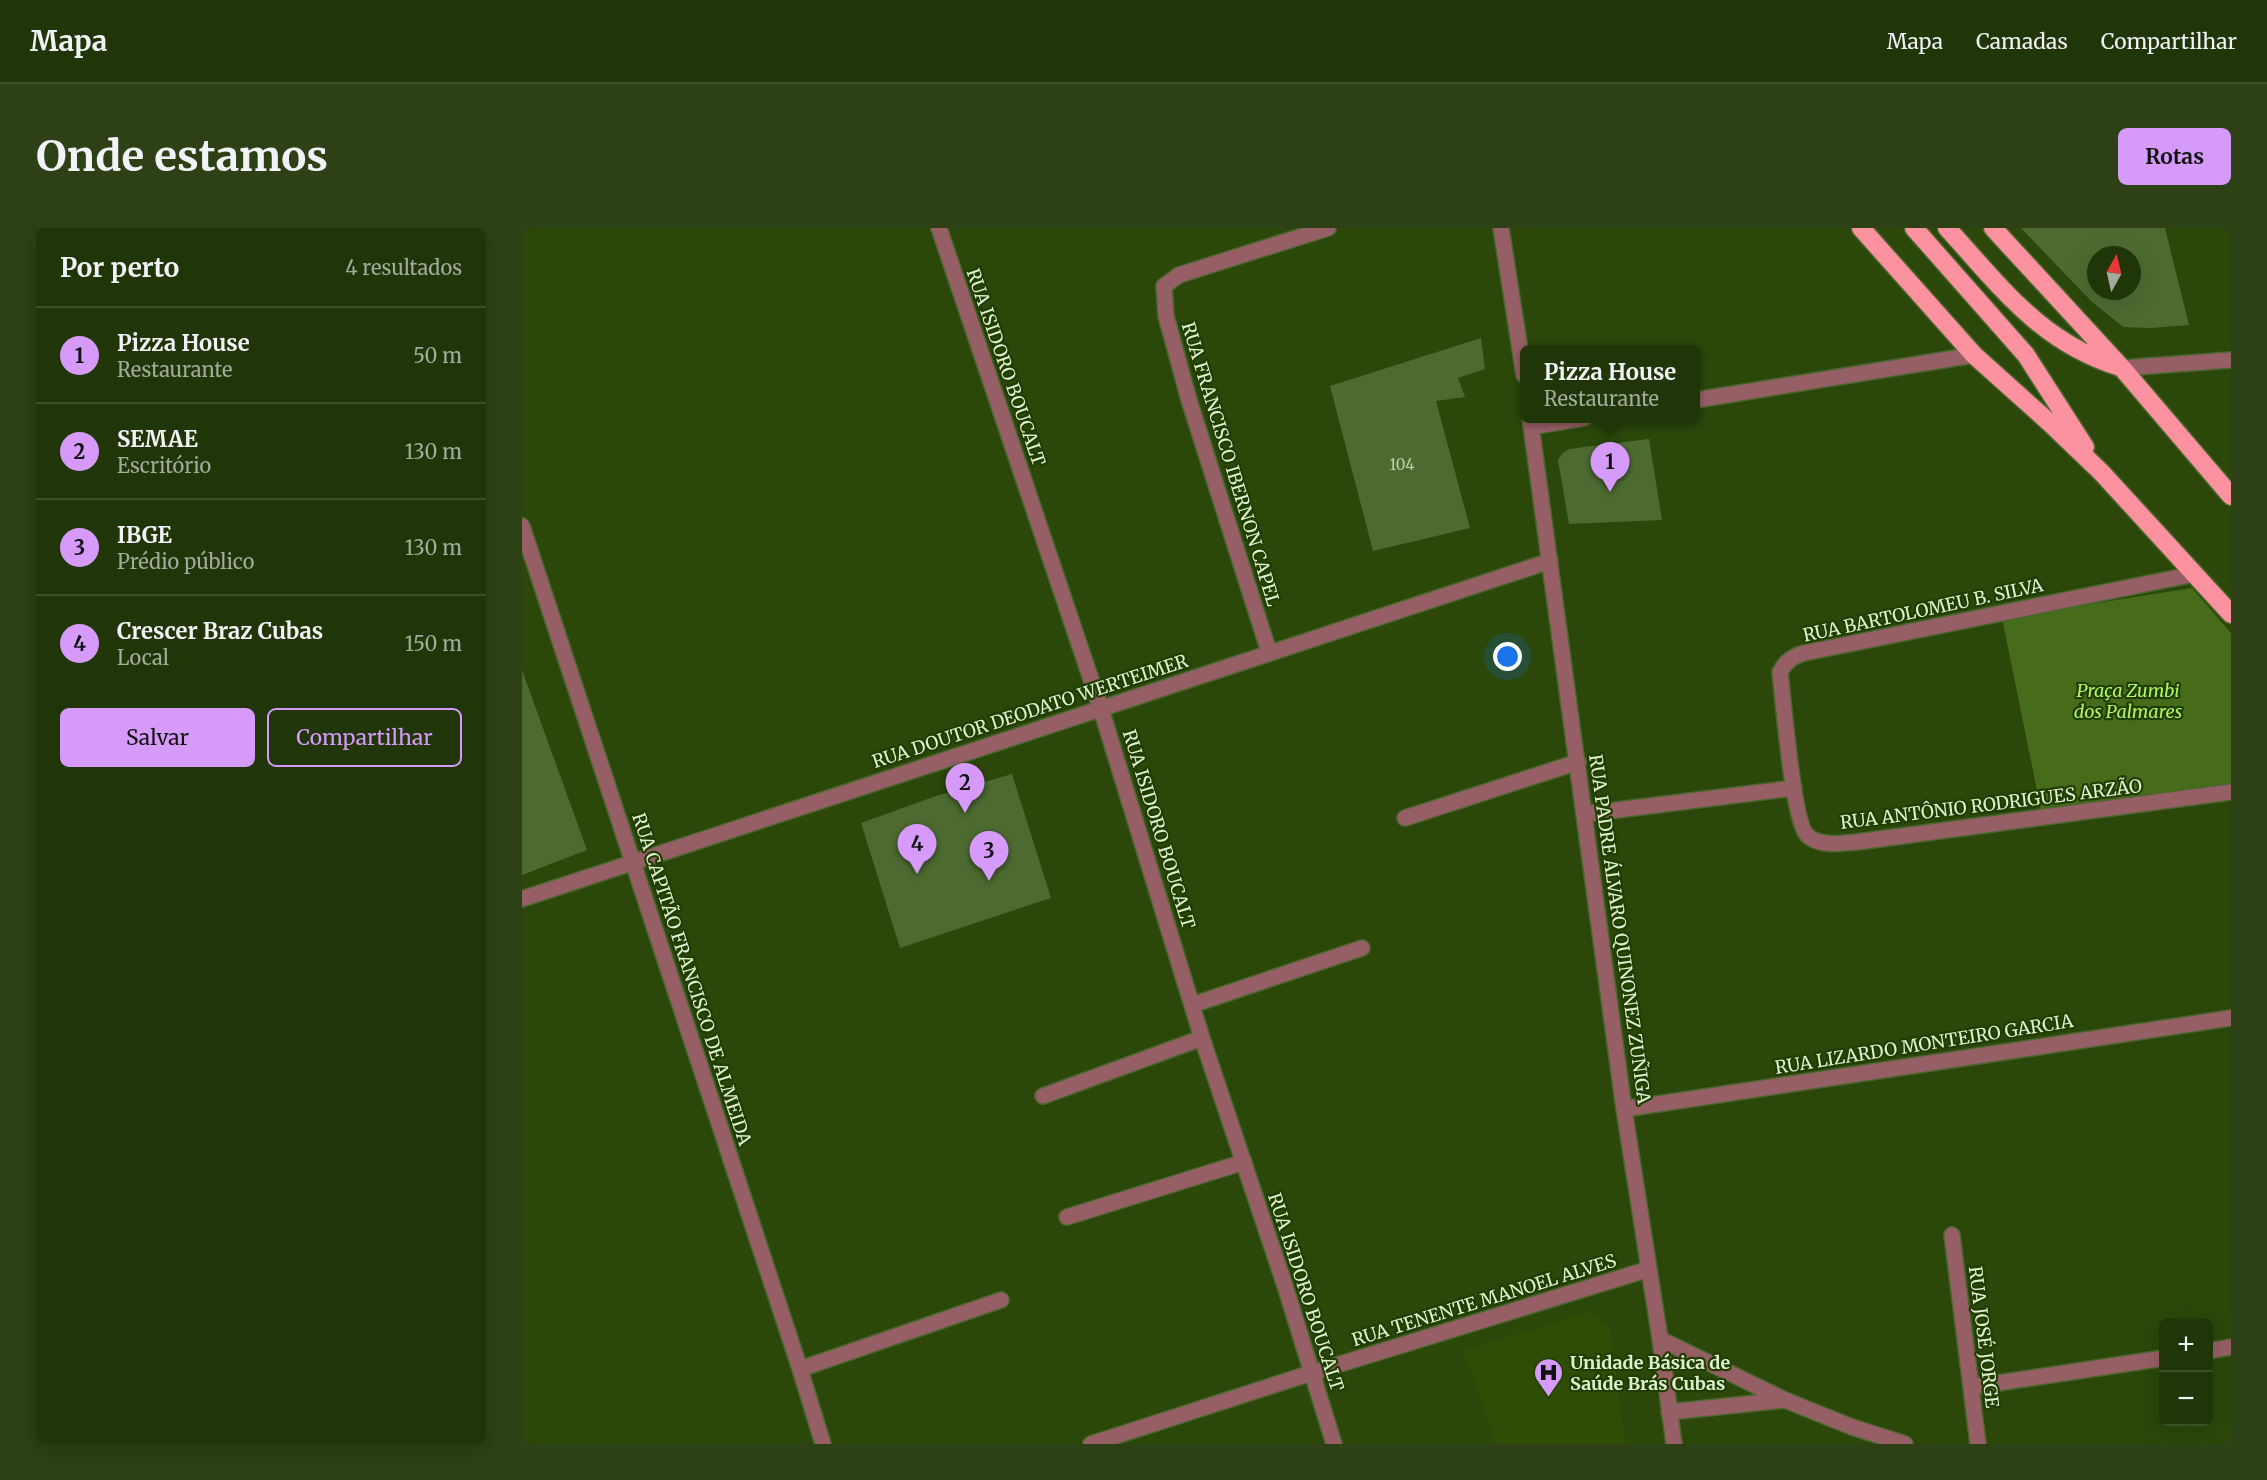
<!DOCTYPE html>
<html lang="pt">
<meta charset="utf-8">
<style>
body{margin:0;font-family:Merriweather,serif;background:#2d4016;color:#f1f3f6}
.controls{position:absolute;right:18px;bottom:18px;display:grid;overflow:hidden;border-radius:9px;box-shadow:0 6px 24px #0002}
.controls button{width:54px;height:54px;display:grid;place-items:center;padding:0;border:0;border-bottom:2px solid #3d5029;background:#203508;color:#f1f3f6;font:30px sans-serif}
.compass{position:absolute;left:1565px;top:18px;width:54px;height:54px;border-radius:50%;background:#203508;box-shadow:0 6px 24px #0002;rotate:8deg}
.you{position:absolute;left:986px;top:429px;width:21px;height:21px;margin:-15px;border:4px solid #fff;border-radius:50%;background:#1a73e8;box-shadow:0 0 0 9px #1a73e833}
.badge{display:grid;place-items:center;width:39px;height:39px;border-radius:50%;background:#d69bfa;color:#111;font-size:20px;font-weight:700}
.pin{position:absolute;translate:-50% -50px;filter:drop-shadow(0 2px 3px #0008)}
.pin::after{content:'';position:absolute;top:32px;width:21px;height:18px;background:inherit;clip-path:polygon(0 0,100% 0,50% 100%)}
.popup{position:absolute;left:998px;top:117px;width:180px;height:78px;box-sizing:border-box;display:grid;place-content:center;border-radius:9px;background:#203508;filter:drop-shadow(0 2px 4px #0005);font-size:20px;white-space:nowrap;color:#a2ab9c}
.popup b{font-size:22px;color:#f1f3f6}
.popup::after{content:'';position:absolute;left:50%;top:100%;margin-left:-12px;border:12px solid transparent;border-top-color:#203508}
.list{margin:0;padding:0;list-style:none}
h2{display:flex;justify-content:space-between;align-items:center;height:78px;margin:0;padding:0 24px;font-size:26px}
h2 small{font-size:20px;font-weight:400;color:#a2ab9c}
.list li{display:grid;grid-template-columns:39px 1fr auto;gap:18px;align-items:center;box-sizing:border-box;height:96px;padding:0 24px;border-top:2px solid #3d5029}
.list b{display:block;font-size:22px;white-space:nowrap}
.list p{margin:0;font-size:20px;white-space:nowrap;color:#a2ab9c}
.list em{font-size:20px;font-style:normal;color:#a2ab9c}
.actions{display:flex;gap:12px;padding:18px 24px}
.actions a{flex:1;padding:14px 0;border:2px solid #d69bfa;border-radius:9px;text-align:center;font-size:21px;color:#d69bfa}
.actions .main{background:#d69bfa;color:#111}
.map{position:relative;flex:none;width:1709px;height:1216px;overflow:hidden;border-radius:9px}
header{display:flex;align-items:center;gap:36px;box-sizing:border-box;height:84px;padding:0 30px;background:#203508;border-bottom:2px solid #3d5029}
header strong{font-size:28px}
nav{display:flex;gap:33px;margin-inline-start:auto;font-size:21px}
.intro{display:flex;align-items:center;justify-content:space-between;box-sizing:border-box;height:144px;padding:0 36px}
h1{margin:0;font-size:42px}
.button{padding:15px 27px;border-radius:9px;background:#d69bfa;color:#111;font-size:21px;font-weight:700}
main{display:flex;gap:36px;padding:0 36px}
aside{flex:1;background:#203508;border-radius:9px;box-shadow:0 6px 24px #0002}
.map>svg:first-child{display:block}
.built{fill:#2f4e05}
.green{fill:#466c1b}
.building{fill:#4d6b31;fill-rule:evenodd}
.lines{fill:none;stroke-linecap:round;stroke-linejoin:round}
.lane-casing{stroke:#4b662e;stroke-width:18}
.street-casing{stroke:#4b662e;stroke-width:18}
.highway-casing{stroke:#4b662e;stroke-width:21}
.lane{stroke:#965f66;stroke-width:15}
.street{stroke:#965f66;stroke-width:15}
.highway{stroke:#fc92a0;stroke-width:18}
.labels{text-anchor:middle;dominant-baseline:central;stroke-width:4.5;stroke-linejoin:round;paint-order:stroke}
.number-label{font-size:15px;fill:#bad0a9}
.street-label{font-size:18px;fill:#dff1d1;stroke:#213d00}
.park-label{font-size:18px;font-style:italic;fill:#aff766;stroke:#213d00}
.poi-label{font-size:18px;font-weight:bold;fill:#dff1d1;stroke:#213d00;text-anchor:start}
</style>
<header>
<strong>Mapa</strong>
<nav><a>Mapa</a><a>Camadas</a><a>Compartilhar</a></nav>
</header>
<div class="intro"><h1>Onde estamos</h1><a class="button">Rotas</a></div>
<main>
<aside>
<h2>Por perto<small>4 resultados</small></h2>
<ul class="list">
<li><span class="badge">1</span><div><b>Pizza House</b><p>Restaurante</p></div><em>50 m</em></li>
<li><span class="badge">2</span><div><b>SEMAE</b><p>Escritório</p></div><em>130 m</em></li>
<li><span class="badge">3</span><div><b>IBGE</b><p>Prédio público</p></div><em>130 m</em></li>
<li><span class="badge">4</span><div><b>Crescer Braz Cubas</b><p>Local</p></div><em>150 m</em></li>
</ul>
<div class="actions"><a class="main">Salvar</a><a>Compartilhar</a></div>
</aside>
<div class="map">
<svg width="1709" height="1216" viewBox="0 0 1709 1216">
<rect width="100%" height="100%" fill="#2b470a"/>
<!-- built -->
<path class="built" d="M1066,1084L1088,1098L1103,1216H974L941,1123Z"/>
<!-- green -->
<path class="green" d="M1670,360L1709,405V561L1520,587L1480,390Z"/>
<!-- building -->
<path class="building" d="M1499,0H1643L1667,97L1629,100L1601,99L1569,73ZM1574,27H1610V63H1574Z
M959,110L963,141L936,150L943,169L914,173L948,300L851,323L808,158Z
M1127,211L1140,292L1047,296L1036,232L1040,226L1047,221Z
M0,442L65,622L0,647Z
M490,546L529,670L378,720L339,595L414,568Z"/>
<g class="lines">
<defs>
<path id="lane" d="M883,590L1056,534
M545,989L722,934"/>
<path id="street" d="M417,0L579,481L680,810L763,1058L812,1216
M979,0L1002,147
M1600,140L1709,132
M1174,172L1452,127
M1008,190L1102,881L1138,1111L1152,1216
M1009,199L1062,190
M0,298L278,1141L301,1216
M1673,346L1282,425C1270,429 1264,433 1258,444C1261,469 1271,597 1286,608C1299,619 1319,615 1335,614L1709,564
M747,424L667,172L644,88L642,58L657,47L806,0
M1063,586L1272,560
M0,671L1028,333
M670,777L840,720
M521,868L680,810
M1102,881L1709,790
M1430,1007L1456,1216
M1138,1111L1263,1172L1330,1199L1383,1216
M1686,1123L1709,1119
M278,1141L479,1072
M1449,1159L1642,1130
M1147,1184L1263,1172
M569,1216L789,1145L1127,1041"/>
<path id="highway" d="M1339,0L1452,127L1529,196L1580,245L1709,386
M1392,0L1504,127L1563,219
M1425,0C1479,59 1519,115 1598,139
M1471,0L1600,140L1709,268"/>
</defs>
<!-- lane casing -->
<use href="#lane" class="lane-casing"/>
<!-- street casing -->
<use href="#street" class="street-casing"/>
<!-- highway casing -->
<use href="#highway" class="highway-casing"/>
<!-- lane -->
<use href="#lane" class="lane"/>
<!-- street -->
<use href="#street" class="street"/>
<!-- highway -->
<use href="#highway" class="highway"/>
</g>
<!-- icons -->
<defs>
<symbol id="hospital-pin" viewBox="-11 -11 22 30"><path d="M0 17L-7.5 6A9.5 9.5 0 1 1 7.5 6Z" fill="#d69bfa" stroke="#213d00"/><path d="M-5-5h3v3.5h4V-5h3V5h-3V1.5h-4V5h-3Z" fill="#111"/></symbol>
</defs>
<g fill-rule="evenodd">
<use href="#hospital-pin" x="1010" y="1128" width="33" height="45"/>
</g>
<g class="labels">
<!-- number labels -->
<g class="number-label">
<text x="880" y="236">104</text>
</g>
<!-- street labels -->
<g class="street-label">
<text transform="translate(484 139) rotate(71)">RUA ISIDORO BOUCALT</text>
<text transform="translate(709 236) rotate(73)">RUA FRANCISCO IBERNON CAPEL</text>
<text transform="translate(1401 382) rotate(-12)">RUA BARTOLOMEU B. SILVA</text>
<text transform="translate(508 483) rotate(-18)">RUA DOUTOR DEODATO WERTEIMER</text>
<text transform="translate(1469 576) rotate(-7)">RUA ANTÔNIO RODRIGUES ARZÃO</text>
<text transform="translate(637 601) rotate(73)">RUA ISIDORO BOUCALT</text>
<text transform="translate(1098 701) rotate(82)">RUA PADRE ÁLVARO QUINONEZ ZUÑIGA</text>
<text transform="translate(170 751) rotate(72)">RUA CAPITÃO FRANCISCO DE ALMEIDA</text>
<text transform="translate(1402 816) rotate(-9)">RUA LIZARDO MONTEIRO GARCIA</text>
<text transform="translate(784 1064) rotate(72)">RUA ISIDORO BOUCALT</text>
<text transform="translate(962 1072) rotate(-17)">RUA TENENTE MANOEL ALVES</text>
<text transform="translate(1462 1109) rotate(83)">RUA JOSÉ JORGE</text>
</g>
<!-- park labels -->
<g class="park-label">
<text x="1606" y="462">Praça Zumbi<tspan x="1606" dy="21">dos Palmares</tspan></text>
</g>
<!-- poi labels -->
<g class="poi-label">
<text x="1048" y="1134">Unidade Básica de<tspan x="1048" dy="21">Saúde Brás Cubas</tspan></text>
</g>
</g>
</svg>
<div class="controls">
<button>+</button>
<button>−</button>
</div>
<svg class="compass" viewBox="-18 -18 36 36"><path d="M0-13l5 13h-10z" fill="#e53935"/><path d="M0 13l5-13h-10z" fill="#a2ab9c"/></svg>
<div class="you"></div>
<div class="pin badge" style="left:1088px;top:264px">1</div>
<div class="popup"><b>Pizza House</b>Restaurante</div>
<div class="pin badge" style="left:443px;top:585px">2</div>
<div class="pin badge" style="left:467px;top:653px">3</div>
<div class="pin badge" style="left:395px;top:646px">4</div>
</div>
</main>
